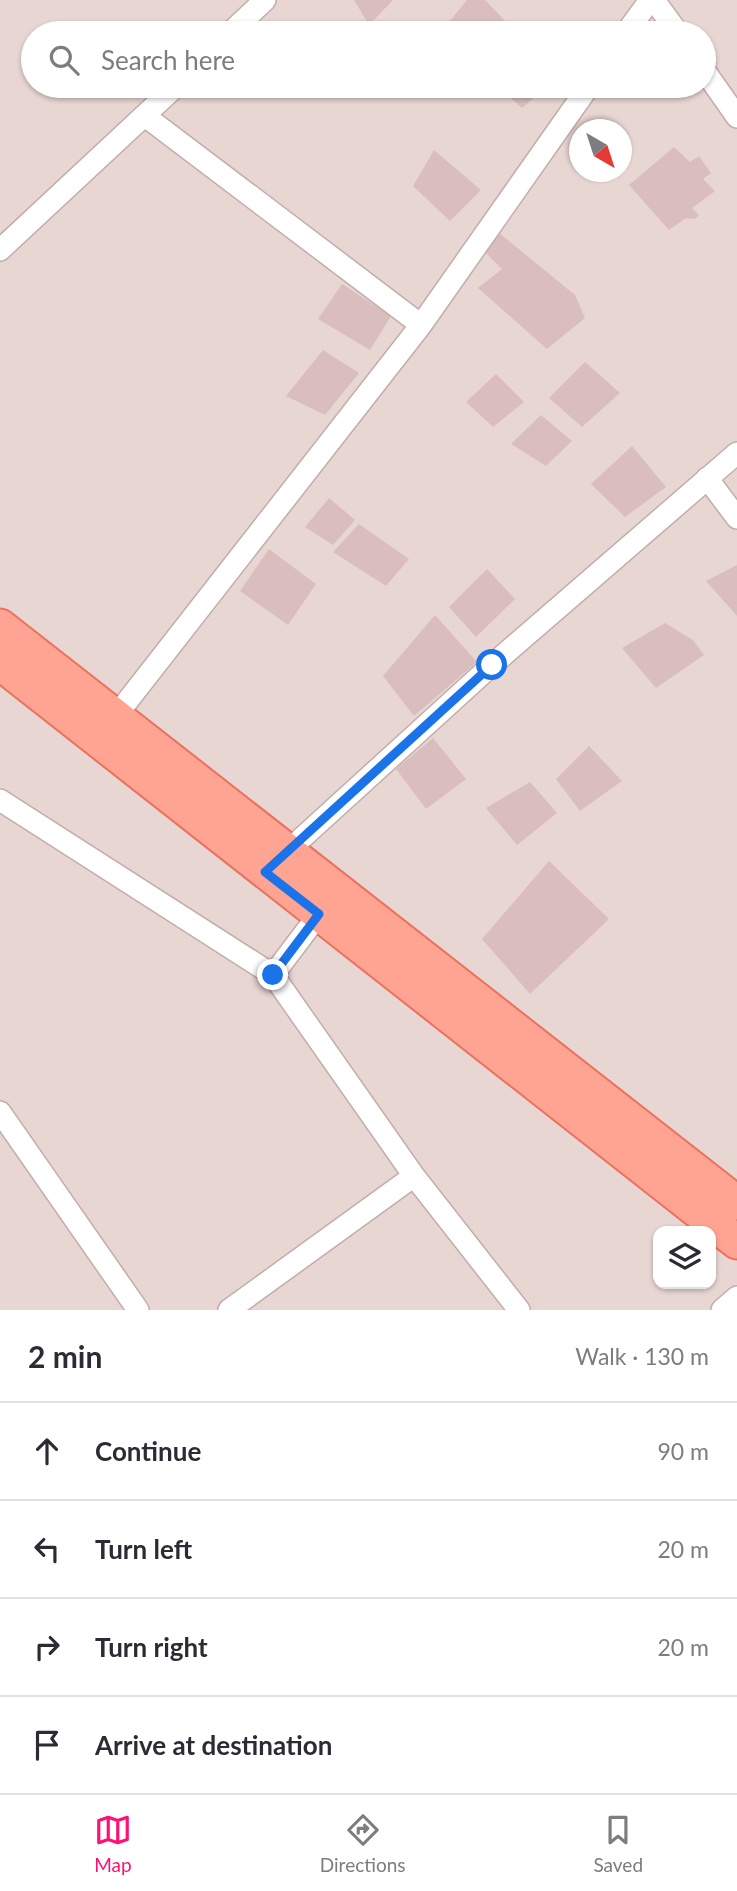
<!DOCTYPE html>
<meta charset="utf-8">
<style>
body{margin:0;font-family:Lato,sans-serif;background:#f2f2f3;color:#2b2b33}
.controls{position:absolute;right:21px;bottom:21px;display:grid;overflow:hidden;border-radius:14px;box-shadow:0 2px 5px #0004}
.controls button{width:63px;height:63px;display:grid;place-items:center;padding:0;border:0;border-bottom:2px solid #e1e1e2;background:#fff;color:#2b2b33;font:35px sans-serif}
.compass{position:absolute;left:569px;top:119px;width:63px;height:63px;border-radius:50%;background:#fff;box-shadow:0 2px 5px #0004;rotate:141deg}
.stop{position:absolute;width:21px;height:21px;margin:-16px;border:5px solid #1a73e8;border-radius:50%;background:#fff}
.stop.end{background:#1a73e8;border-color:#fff;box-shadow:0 2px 7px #0008}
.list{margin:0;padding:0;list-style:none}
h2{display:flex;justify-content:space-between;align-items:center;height:91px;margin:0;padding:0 28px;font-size:30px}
h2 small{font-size:23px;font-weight:400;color:#7c7c81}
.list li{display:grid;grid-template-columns:46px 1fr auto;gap:21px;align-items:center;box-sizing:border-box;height:98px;padding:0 28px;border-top:2px solid #e1e1e2}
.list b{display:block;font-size:26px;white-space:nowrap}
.list em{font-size:23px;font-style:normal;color:#7c7c81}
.icon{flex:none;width:38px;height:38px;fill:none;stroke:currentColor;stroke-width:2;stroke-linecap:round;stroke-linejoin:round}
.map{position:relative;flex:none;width:737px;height:1310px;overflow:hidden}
.search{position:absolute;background:#fff;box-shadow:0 2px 5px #0004;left:21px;right:21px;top:21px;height:77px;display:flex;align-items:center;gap:18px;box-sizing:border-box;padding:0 24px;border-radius:38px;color:#7c7c81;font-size:26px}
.sheet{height:483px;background:#fff}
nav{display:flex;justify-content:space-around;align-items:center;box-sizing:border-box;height:98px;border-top:2px solid #e1e1e2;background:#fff;font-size:19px;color:#7c7c81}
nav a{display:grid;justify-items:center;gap:4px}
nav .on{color:#ff1173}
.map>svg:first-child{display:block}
.residential{fill:#e8d6d3;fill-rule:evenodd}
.building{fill:#d9bebd}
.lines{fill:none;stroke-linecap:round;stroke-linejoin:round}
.street-casing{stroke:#c3adaa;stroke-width:24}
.primary-casing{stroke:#eb705d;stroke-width:37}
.street{stroke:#fff;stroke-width:21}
.primary{stroke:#ffa493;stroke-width:33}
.route{stroke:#1a73e8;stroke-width:9}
</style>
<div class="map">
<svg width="737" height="1310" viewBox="0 0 737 1310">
<rect width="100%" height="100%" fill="#f4e7e5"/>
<!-- residential -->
<path class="residential" d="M0,0H737V1310H0ZM33,33H704V86H33ZM580,130H622V172H580ZM658,1231H711V1284H658Z"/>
<!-- building -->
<path class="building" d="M354,0H393L369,25Z
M467,0H485L510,26L504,33H440Z
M497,86H547L522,108Z
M674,147L690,162L699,156L711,173L703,179L715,191L692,208L699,215L695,219L686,218L669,230L629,185Z
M434,150L481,190L450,221L413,186Z
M498,232L575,295L585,318L547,349L478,288L502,269L483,250Z
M342,284L391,316L370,350L318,319Z
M323,350L359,373L325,415L286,396Z
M585,362L620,393L582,427L549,398Z
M496,374L524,402L493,427L466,402Z
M541,415L572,441L546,466L511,444Z
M632,446L666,487L625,517L591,484Z
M329,498L355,520L333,545L305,527Z
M359,524L409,559L386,586L333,552Z
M269,549L316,584L288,625L240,591Z
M737,565V616L706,581Z
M487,569L515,599L476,637L449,607Z
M435,615L477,662L414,716L383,676Z
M665,623L693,640L704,655L656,688L622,648Z
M433,738L466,779L426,809L396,769Z
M589,746L622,781L580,811L556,779Z
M530,782L557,813L517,845L486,808Z
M549,861L609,919L530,994L482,939Z"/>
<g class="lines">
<defs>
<path id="street" d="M654,0L678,33
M230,33L265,0
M626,33L650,0
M704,70L737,117
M145,116L421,325
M0,250L176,86
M707,478L737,518
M115,717L421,325L589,86
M0,800L273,975L414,1176L519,1310
M280,858L492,665L737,453
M273,975L319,914
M0,1112L138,1310
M229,1310L414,1176
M722,1310L737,1297"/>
<path id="primary" d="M0,626L737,1203
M0,663L737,1242"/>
</defs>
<!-- street casing -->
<use href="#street" class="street-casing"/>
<!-- primary casing -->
<use href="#primary" class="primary-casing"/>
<!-- street -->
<use href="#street" class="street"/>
<!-- primary -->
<use href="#primary" class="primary"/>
</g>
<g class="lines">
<!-- route -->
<path class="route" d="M273,975L319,914L265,872L492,665"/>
</g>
</svg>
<div class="controls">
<button><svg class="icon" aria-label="layers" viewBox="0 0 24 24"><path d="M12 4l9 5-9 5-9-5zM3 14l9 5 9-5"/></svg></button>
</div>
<svg class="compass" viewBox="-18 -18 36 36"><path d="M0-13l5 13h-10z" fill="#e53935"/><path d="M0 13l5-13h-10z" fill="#7c7c81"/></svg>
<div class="stop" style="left:492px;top:665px"></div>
<div class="stop end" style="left:273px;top:975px"></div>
<div class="search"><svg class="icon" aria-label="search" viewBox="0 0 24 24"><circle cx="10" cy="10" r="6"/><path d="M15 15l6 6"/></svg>Search here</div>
</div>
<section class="sheet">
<h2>2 min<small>Walk · 130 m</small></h2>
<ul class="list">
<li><svg class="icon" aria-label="ahead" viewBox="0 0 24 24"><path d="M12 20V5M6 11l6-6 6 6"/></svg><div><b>Continue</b></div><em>90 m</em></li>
<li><svg class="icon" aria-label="left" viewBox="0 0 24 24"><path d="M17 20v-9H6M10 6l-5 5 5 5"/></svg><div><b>Turn left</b></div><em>20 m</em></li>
<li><svg class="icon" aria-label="right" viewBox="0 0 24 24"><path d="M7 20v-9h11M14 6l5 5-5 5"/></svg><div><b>Turn right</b></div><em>20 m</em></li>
<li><svg class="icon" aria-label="arrive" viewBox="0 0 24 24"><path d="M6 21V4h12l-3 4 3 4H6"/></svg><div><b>Arrive at destination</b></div></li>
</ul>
</section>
<nav>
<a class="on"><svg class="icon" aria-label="map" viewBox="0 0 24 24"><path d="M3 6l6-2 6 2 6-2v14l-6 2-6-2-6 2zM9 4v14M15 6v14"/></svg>Map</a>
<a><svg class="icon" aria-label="directions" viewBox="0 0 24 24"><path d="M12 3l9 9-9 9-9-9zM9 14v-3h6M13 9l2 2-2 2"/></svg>Directions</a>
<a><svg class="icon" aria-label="saved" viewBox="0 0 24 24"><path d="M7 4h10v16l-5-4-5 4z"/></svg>Saved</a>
</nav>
